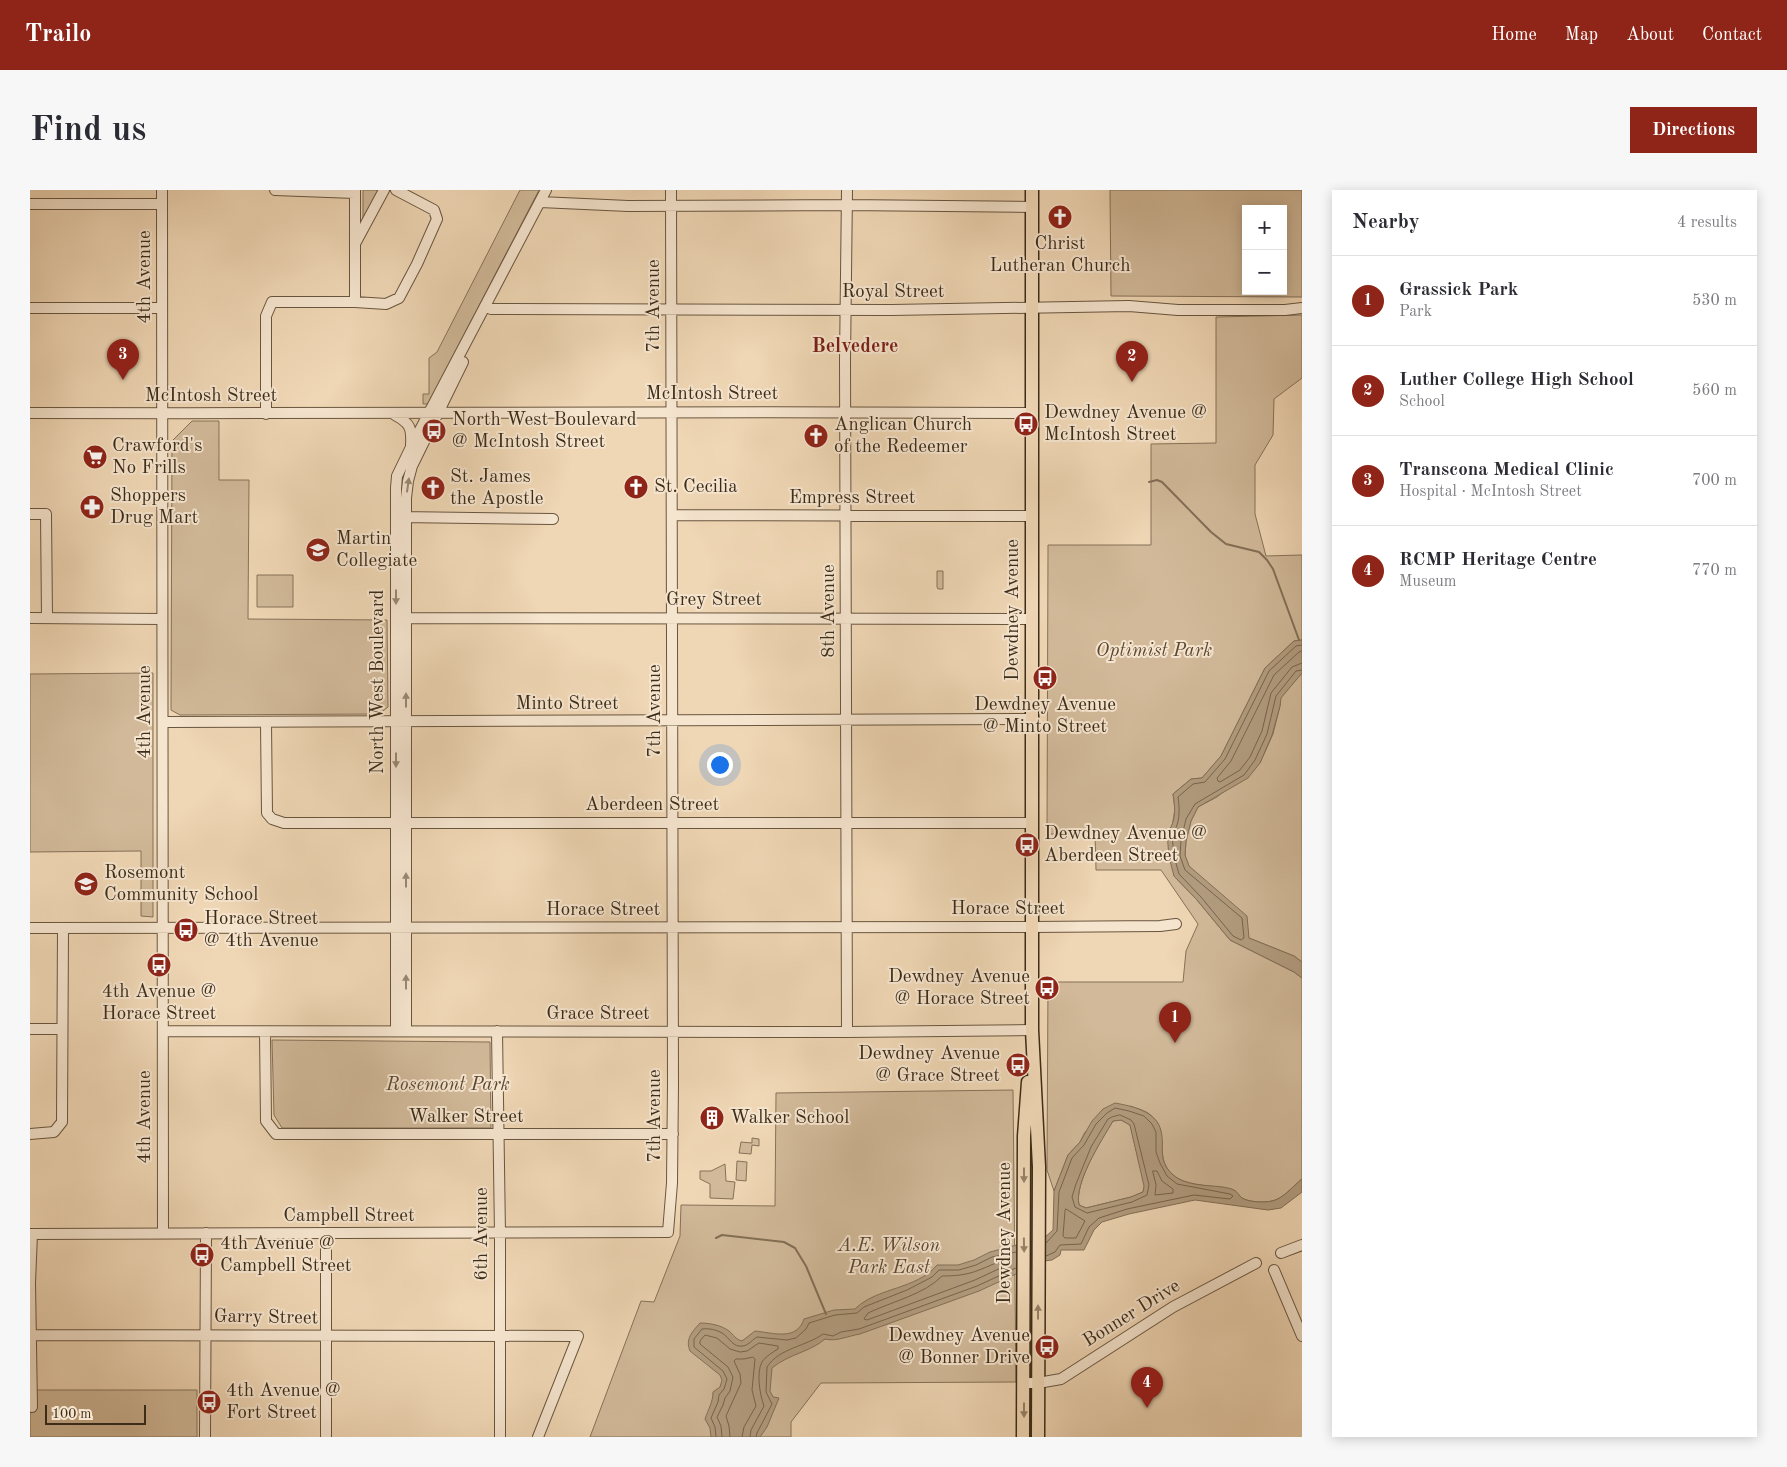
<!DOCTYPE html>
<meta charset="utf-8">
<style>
body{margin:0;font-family:"Old Standard TT",serif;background:#f7f7f7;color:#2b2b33}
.controls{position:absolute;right:15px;top:15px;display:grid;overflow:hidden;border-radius:0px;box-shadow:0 2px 12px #0003}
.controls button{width:45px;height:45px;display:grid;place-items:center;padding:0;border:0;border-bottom:1px solid #e1e1e2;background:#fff;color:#2b2b33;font:25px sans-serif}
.scale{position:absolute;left:15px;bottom:12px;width:101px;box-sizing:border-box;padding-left:5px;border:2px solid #3c2c18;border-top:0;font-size:14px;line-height:18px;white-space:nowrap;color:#3c2c18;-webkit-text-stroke:4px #f5e4ce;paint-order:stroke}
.you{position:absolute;left:689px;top:574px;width:18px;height:18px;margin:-12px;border:4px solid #fff;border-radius:50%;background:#1a73e8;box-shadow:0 0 0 8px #1a73e833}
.badge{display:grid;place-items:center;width:32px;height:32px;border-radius:50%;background:#8f2418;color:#fff;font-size:16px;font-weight:700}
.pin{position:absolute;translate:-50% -41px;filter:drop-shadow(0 1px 2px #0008)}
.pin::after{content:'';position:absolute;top:26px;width:18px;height:15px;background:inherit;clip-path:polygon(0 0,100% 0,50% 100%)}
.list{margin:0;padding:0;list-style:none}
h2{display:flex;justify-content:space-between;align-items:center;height:65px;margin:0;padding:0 20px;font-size:21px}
h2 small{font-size:16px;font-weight:400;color:#7c7c81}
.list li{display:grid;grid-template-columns:32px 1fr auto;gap:15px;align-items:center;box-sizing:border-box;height:90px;padding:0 20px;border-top:1px solid #e1e1e2}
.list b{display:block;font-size:19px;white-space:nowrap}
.list p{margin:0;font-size:16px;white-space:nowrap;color:#7c7c81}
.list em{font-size:16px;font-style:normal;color:#7c7c81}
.map{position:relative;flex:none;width:1272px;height:1247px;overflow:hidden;border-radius:0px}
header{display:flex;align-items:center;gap:30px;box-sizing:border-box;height:70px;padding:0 25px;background:#8f2418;color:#fff}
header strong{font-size:24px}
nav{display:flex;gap:28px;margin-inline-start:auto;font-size:18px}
.intro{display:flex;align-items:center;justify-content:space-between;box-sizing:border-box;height:120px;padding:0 30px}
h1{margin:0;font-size:35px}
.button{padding:12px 22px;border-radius:0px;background:#8f2418;color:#fff;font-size:18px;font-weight:700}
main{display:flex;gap:30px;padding:0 30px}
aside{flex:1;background:#fff;border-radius:0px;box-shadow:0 2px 12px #0003}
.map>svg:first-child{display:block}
.green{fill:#d1b999;stroke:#867258;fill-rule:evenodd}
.water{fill:#b29c7f;stroke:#836f56;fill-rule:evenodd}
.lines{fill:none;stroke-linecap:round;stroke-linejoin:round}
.shore{stroke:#77644c;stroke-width:1}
.stream{stroke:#836f56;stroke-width:2}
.minor-casing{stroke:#69563f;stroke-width:12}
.major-casing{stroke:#3c2c18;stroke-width:15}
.minor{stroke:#f5e4ce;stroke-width:10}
.major{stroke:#efd6b4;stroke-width:12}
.oneway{fill:#988873}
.oneway2{fill:#968166}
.labels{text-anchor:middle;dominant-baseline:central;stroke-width:4;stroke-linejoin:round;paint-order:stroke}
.poi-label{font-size:19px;fill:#3c2c18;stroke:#f5e4ce;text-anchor:start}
.street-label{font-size:19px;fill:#3c2c18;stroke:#f5e4ce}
.park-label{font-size:19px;font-style:italic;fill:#5a4832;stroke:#f5e4ce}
.neighbourhood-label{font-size:20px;font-weight:bold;fill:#7a1f14;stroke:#f5e4ce}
</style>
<header>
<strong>Trailo</strong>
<nav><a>Home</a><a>Map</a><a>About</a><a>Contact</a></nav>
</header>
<div class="intro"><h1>Find us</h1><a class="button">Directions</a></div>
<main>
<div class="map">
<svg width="1272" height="1247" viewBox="0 0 1272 1247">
<rect width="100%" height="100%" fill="#efd6b4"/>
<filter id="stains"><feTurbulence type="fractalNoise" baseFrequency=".004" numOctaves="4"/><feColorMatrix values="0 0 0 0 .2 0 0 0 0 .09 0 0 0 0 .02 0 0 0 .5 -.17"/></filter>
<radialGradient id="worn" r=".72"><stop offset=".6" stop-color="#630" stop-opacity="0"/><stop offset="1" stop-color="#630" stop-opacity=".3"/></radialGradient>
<!-- green -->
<path class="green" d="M333,0H348L333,29Z
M490,0H509L398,214H393V204H399V168L407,162Z
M1080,0H1272V107L1081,106ZM1216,19H1253V101H1216Z
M1272,125V188L1244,209L1243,245L1225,275V324L1236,366L1272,365V450L1264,451L1235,478L1191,566L1172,588L1161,589L1143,604L1145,619L1142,637L1144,686L1167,710L1200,750L1264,782L1272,788V989C1263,996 1253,1009 1242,1011C1234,1013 1218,1012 1212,1008C1207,1005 1206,1000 1200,999C1182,995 1156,997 1142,984C1122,965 1143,941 1118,923C1113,920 1106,918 1100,916L1055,942L1050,952L1038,965L1024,1001L1017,980L1018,792H1153L1156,761L1168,734L1131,680H1066L1065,644H1017L1018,355H1121V254L1186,253V127Z
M162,231H189V290H219L218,429L357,430L358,517L349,524L150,525L141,520L142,251Z
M907,381H913V399H908L907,397Z
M227,385H263V417H227Z
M123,483V727L111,726V661L0,662V484Z
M1272,483V772L1264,766L1219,748L1174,691L1159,676L1155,666L1156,651L1161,631L1168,617L1187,607L1230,573L1243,544L1250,516V508Z
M242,850L460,852L461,938H252L244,925Z
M983,900L986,1192L791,1193L761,1232V1247H560L611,1111L624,1112L650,1046L651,1015L745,1016L746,903Z
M1091,930L1100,935L1115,996L1113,1002L1101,1007L1056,1018L1049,1015C1044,993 1071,951 1083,931Z
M722,948L729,949V956L722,955L721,964L709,963L711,952L722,953Z
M707,971L717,972L716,991L706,990Z
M695,974L696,991L705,992L703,1009L680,1008V994L670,989V981H681Z
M0,1200H167V1247H0Z"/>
<!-- water -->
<path class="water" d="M1272,450V483L1251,508L1250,516L1242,545L1230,573L1218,588L1168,617L1161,631L1156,651L1155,665L1159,676L1217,726L1219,748L1264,766L1272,772V788L1264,782L1200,750L1167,710L1144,686L1139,667L1137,642C1147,632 1145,617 1143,604L1161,589L1172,588L1191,566L1235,478L1264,451Z
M1085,913C1101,916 1127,921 1131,941C1135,956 1127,970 1142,984C1154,996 1177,995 1193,997C1196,998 1201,998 1204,1000C1207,1001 1209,1006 1212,1008C1218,1012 1234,1013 1242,1011C1253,1009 1263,996 1272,989V1002L1251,1018L1238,1020L1165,1010L1099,1024L1072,1032L1064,1040L1054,1060H1031L1030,1065L1022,1070L1014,1071L949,1101L830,1144C818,1146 806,1152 795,1149C780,1162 759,1164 742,1178L740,1201L743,1207L749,1208L737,1237L730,1247H681L680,1238L675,1229C678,1220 683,1212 683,1202L690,1197L692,1190L690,1185L660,1161C655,1149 662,1142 670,1133C679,1133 691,1135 699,1141C704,1145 705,1149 712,1151L725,1141C744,1143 767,1151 774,1129L804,1120L825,1119C847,1097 886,1100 907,1075H928L944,1070L960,1062L1014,1048L1023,1040L1024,1001L1038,965L1050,952L1062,931L1073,919ZM1091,930L1100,935L1114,996L1113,1002L1101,1007L1056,1018L1049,1015C1044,993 1071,951 1083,931Z"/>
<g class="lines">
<!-- shore -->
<path class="shore" d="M1272,455L1266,456L1239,481L1195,569L1175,592L1163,594L1148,607C1150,620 1150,634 1142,645L1144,666L1149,684L1171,707L1203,746L1211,750L1214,748L1212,728L1155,680L1150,666L1151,650L1156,629L1165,614L1214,585L1225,570L1237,544L1246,506L1266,481L1272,480
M1272,461L1269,462L1244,485L1201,571L1187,588L1188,591L1190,592L1210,580L1220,567L1232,541L1241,503L1262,477L1272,473
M1090,925L1101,930L1104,934L1119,995L1117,1005L1102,1012L1057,1023L1045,1017L1042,1007L1046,994L1061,957L1078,929L1082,927Z
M1123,981H1127L1132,991L1143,999V1003L1125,1005L1126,995Z
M1036,1019L1055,1031L1046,1048H1035L1033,1046L1035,1021Z
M1016,1066L1025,1062L1030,1055L1051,1054L1059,1037L1069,1028L1097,1019L1164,1005L1200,1009L1203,1006L1200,1004L1147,994L1137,986L1130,973L1126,962V942L1122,934L1114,926L1099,921L1085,918L1077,923L1066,934L1054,955L1042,968L1029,1002L1027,1041L1016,1053
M976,1070L978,1072L977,1075L945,1090L837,1130L834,1129L838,1123C861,1112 895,1104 912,1086C925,1086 937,1085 949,1080C958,1077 966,1072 976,1070Z
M686,1247L685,1237L681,1228L688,1212L689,1205L694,1199L697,1189L693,1181L664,1157V1149L672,1139C679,1138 687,1140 692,1143C700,1148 703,1158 713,1156C719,1155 723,1149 727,1147L757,1150L766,1148L776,1139L779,1133L805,1125L827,1123L834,1117L877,1100L902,1087L909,1080H929L946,1075L962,1067L986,1062
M692,1247L691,1236L687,1227L693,1215L695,1208L700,1201L703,1187L698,1177L670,1154V1151L675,1145L687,1148L700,1159L710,1162L717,1161L729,1153L748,1156V1159C743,1162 735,1167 732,1172C726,1183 730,1205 734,1216L721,1240L720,1247
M700,1247L699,1236L696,1226L711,1193L710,1184L704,1171L706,1169H714L723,1167L725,1169L722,1200L726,1216L714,1237L712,1247
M726,1247L727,1243L742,1214L736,1202L737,1177C749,1158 777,1156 793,1144L803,1146L811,1142L829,1139L947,1096L986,1078"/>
<!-- stream -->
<path class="stream" d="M1119,292L1127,290L1132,292L1181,342L1196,354L1229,362L1237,370L1243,379L1269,450
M686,1048L692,1045L754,1052L765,1058L776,1076L796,1124"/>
<defs>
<path id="minor" d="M132,0L133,1043
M245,0L325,3
M817,0L815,170L817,842
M510,12L598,16L816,15L1002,17
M0,14H132
M326,52L354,0
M325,112V0
M455,116L461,119L862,120L1099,116L1148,120H1255L1272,118
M0,118H132
M0,223C334,224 668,221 1002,223
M236,224V126L242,112H325L356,114L369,108L387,74L407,29L404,20L366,0
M365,225C380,233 382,238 381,255
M0,324H16L17,428
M642,325L1002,326
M370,327L523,329
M0,428L132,429
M372,428C582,428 792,428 1002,429
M133,532L1002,529
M236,533L237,623L242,629L254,633H1002
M0,738L1002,737L1130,736L1146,734
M0,839H32
M133,841L817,842L1002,840
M366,841V298L367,286L381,257L516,0
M376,841V308L378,291L382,276L433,172
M467,841L470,1044V1247
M235,842L236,931L246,944H643
M0,944L24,942L32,932L33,739
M296,1043V1247
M0,1044L638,1042L642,993L643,894L641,0
M2,1044L0,1093L2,1217
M1251,1063L1272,1055
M1244,1080L1272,1146
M1,1145L548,1146L508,1247
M994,1193H1008L1031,1189L1143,1117L1226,1073
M175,1247L176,1043"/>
<path id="major" d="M1002,0V840L1009,977L1008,1247
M993,1247L994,946L998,892"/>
</defs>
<!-- minor casing -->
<use href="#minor" class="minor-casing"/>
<!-- major casing -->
<use href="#major" class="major-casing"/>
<!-- minor -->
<use href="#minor" class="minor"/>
<!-- major -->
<use href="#major" class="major"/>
</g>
<!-- one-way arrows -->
<defs><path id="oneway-solid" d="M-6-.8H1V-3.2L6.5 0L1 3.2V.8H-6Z" transform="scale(1.25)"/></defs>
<g class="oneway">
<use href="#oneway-solid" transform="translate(378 295) rotate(-82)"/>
<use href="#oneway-solid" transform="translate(366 407) rotate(90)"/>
<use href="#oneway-solid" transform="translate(376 510) rotate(-90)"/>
<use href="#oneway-solid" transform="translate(366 570) rotate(90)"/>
<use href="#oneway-solid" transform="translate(376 690) rotate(-90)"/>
<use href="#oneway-solid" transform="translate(376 792) rotate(-90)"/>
</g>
<g class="oneway2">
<use href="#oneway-solid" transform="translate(994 985) rotate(90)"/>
<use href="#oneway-solid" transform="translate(994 1055) rotate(89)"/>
<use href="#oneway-solid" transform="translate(1008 1122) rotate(-90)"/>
<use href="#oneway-solid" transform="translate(994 1220) rotate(90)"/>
</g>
<!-- icons -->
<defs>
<symbol id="church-disc" viewBox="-11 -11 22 22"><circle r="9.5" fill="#8f2418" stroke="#f5e4ce"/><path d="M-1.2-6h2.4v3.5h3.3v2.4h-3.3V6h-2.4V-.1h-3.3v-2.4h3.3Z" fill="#fff"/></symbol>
<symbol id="bus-disc" viewBox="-11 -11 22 22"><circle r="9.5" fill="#8f2418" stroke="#f5e4ce"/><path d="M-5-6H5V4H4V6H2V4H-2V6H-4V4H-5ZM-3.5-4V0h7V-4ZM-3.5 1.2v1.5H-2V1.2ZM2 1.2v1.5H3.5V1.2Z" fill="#fff"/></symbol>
<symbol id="supermarket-disc" viewBox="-11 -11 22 22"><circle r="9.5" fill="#8f2418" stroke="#f5e4ce"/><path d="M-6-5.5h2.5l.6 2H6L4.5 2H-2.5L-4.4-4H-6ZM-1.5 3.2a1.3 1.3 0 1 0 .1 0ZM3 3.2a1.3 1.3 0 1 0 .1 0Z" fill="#fff"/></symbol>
<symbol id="pharmacy-disc" viewBox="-11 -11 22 22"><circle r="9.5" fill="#8f2418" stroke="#f5e4ce"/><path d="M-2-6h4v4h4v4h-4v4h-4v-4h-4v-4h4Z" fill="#fff"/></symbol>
<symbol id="school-disc" viewBox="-11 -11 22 22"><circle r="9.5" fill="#8f2418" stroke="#f5e4ce"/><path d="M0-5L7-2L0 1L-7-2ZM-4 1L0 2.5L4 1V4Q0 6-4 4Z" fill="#fff"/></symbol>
<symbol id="building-disc" viewBox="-11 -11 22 22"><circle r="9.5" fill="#8f2418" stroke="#f5e4ce"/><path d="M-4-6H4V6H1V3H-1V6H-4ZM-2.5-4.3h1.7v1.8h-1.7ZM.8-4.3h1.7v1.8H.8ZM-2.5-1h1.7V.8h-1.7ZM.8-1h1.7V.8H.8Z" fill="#fff"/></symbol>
</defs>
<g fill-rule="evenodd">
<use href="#church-disc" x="1016" y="13" width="28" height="28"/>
<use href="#bus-disc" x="982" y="220" width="28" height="28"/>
<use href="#bus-disc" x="390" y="227" width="28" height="28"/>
<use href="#church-disc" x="772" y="232" width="28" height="28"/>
<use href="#supermarket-disc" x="51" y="253" width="28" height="28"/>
<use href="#church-disc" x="592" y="283" width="28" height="28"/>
<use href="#church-disc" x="389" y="284" width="28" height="28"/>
<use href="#pharmacy-disc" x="48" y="303" width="28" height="28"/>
<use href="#school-disc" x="274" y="346" width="28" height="28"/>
<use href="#bus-disc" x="1001" y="474" width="28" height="28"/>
<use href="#bus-disc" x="983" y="641" width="28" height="28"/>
<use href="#school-disc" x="42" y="680" width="28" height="28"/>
<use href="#bus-disc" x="142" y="726" width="28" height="28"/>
<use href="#bus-disc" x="115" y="761" width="28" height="28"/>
<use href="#bus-disc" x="1003" y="784" width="28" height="28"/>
<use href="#bus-disc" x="974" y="861" width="28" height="28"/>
<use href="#building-disc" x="668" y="914" width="28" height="28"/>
<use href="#bus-disc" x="158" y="1051" width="28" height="28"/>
<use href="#bus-disc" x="1003" y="1143" width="28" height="28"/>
<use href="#bus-disc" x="165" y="1198" width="28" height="28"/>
</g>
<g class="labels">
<!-- poi labels -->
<g class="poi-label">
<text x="1030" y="54" text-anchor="middle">Christ<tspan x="1030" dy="22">Lutheran Church</tspan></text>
<text x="1014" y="223">Dewdney Avenue @<tspan x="1014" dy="22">McIntosh Street</tspan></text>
<text x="422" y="230">North West Boulevard<tspan x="422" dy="22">@ McIntosh Street</tspan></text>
<text x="804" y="235">Anglican Church<tspan x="804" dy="22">of the Redeemer</tspan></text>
<text x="82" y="256">Crawford's<tspan x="82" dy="22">No Frills</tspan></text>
<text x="420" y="287">St. James<tspan x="420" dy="22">the Apostle</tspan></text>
<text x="624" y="297">St. Cecilia</text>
<text x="80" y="306">Shoppers<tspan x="80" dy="22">Drug Mart</tspan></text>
<text x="306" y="349">Martin<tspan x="306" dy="22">Collegiate</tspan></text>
<text x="1015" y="515" text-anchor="middle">Dewdney Avenue<tspan x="1015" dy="22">@ Minto Street</tspan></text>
<text x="1014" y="644">Dewdney Avenue @<tspan x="1014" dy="22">Aberdeen Street</tspan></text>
<text x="74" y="683">Rosemont<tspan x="74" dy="22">Community School</tspan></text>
<text x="174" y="729">Horace Street<tspan x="174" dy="22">@ 4th Avenue</tspan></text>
<text x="1000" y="787" text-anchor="end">Dewdney Avenue<tspan x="1000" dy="22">@ Horace Street</tspan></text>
<text x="129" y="802" text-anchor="middle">4th Avenue @<tspan x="129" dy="22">Horace Street</tspan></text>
<text x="970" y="864" text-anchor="end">Dewdney Avenue<tspan x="970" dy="22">@ Grace Street</tspan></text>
<text x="700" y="928">Walker School</text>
<text x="190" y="1054">4th Avenue @<tspan x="190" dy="22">Campbell Street</tspan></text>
<text x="1000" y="1146" text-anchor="end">Dewdney Avenue<tspan x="1000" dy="22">@ Bonner Drive</tspan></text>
<text x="196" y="1201">4th Avenue @<tspan x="196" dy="22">Fort Street</tspan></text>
</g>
<!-- street labels -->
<g class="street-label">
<text transform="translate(115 87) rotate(-90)">4th Avenue</text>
<text x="863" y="102">Royal Street</text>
<text transform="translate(624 116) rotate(-90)">7th Avenue</text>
<text x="682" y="204">McIntosh Street</text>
<text x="181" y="206">McIntosh Street</text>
<text x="822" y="308">Empress Street</text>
<text x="684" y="410">Grey Street</text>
<text transform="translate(983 420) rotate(-90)">Dewdney Avenue</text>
<text transform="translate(799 421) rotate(-90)">8th Avenue</text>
<text transform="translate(348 492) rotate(-90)">North West Boulevard</text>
<text x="537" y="514">Minto Street</text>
<text transform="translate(625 521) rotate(-90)">7th Avenue</text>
<text transform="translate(115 522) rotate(-90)">4th Avenue</text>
<text x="622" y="615">Aberdeen Street</text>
<text x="978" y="719">Horace Street</text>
<text x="573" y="720">Horace Street</text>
<text x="568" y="824">Grace Street</text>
<text transform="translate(625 926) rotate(-90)">7th Avenue</text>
<text transform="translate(115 927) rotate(-90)">4th Avenue</text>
<text x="436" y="927">Walker Street</text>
<text x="319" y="1026">Campbell Street</text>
<text transform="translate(975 1043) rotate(-90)">Dewdney Avenue</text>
<text transform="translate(452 1044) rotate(-90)">6th Avenue</text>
<text transform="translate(1102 1124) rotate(-32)">Bonner Drive</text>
<text transform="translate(236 1128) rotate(1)">Garry Street</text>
</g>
<!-- park labels -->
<g class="park-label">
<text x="1124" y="461">Optimist Park</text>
<text x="418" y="895">Rosemont Park</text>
<text x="859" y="1056">A.E. Wilson<tspan x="859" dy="22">Park East</tspan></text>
</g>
<!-- neighbourhood labels -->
<g class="neighbourhood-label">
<text x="825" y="157">Belvedere</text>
</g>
</g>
<rect width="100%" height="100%" filter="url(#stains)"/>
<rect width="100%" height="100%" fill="url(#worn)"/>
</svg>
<div class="controls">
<button>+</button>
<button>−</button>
</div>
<div class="scale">100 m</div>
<div class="you"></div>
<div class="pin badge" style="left:1145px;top:853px">1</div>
<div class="pin badge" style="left:1102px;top:192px">2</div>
<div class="pin badge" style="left:93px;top:190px">3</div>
<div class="pin badge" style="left:1117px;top:1218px">4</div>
</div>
<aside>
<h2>Nearby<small>4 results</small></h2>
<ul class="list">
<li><span class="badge">1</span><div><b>Grassick Park</b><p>Park</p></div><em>530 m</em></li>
<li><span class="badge">2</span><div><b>Luther College High School</b><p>School</p></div><em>560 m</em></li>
<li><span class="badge">3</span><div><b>Transcona Medical Clinic</b><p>Hospital · McIntosh Street</p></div><em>700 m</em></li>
<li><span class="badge">4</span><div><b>RCMP Heritage Centre</b><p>Museum</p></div><em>770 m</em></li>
</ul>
</aside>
</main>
